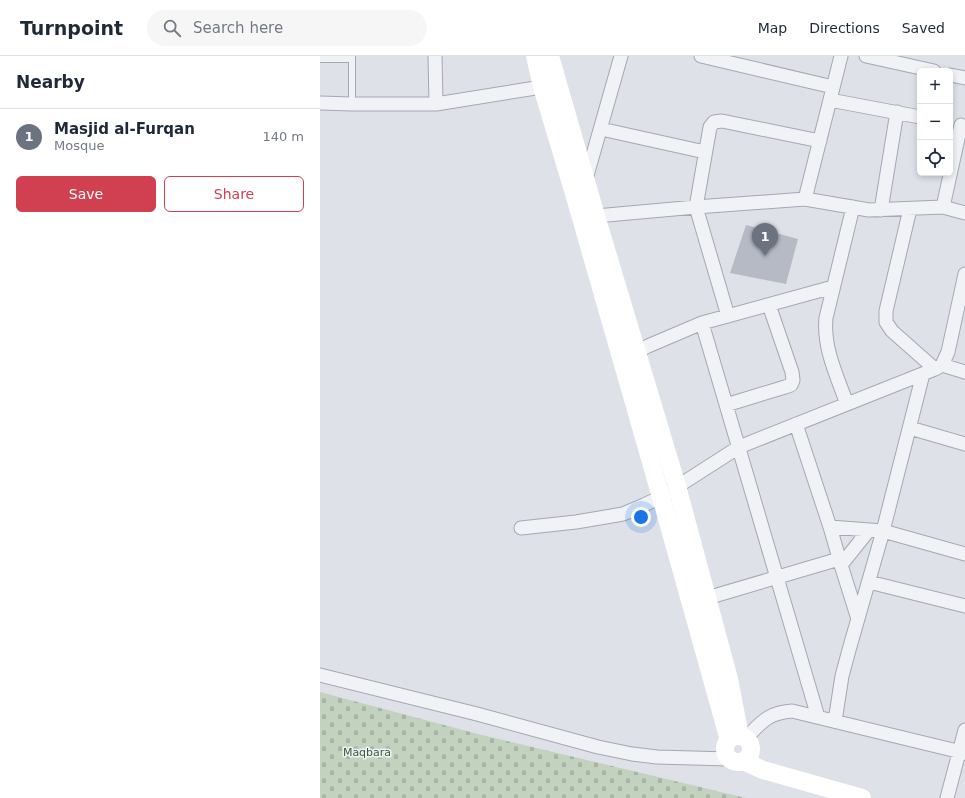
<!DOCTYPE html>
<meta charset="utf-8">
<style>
body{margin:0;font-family:"DejaVu Sans",sans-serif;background:#f6f6f7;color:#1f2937}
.controls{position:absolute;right:12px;top:12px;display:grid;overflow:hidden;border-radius:6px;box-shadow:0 2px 6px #0003}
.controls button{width:36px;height:36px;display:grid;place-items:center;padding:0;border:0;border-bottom:1px solid #e0e1e3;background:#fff;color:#1f2937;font:20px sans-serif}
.you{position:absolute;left:321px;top:461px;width:14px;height:14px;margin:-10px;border:3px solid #fff;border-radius:50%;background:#1a73e8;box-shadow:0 0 0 6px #1a73e833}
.badge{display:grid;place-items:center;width:26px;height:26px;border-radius:50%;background:#d04050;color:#fff;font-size:13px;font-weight:700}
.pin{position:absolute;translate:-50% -33px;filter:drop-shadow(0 1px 2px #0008)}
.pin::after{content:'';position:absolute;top:21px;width:14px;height:12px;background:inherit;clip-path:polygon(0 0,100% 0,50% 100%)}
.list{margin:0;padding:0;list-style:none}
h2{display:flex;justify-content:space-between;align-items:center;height:52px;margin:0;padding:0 16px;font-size:17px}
h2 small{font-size:13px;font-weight:400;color:#747a83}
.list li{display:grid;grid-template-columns:26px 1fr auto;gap:12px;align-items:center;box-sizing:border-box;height:56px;padding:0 16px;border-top:1px solid #e0e1e3}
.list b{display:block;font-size:15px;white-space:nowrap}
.list p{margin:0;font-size:13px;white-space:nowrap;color:#747a83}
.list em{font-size:13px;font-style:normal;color:#747a83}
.actions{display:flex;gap:8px;padding:12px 16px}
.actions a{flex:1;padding:9px 0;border:1px solid #d04050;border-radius:6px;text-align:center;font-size:14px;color:#d04050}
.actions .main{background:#d04050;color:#fff}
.icon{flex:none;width:22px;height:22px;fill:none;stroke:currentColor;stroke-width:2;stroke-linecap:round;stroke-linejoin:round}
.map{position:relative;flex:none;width:645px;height:742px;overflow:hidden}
header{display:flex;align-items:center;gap:24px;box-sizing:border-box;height:56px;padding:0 20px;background:#fff;border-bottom:1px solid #e0e1e3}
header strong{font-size:19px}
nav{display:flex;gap:22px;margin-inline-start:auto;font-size:14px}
.search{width:280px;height:36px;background:#f6f6f7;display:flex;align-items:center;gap:10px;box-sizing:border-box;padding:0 14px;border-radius:22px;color:#747a83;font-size:15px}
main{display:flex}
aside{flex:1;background:#fff}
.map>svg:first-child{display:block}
.cemetery{fill:url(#cemetery-stones)}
.building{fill:#b5bac5}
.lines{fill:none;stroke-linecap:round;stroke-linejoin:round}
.service-casing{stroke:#a3a8b2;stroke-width:8}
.minor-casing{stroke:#a3a8b2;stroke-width:15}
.service{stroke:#f1f2f6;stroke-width:6}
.minor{stroke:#f1f2f6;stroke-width:13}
.secondary{stroke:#fff;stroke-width:18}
.labels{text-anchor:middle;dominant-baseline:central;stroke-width:3;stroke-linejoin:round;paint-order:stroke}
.park-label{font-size:11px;fill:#3a5b34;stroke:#edf0f5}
</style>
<header>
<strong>Turnpoint</strong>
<div class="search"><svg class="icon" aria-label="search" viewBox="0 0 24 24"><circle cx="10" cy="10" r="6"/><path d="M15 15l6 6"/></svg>Search here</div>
<nav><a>Map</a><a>Directions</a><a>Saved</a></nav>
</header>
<main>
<aside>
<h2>Nearby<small></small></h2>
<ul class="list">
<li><span class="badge" style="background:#6b7280">1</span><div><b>Masjid al-Furqan</b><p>Mosque</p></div><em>140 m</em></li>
</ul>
<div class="actions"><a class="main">Save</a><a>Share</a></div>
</aside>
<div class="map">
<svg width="645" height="742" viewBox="0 0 645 742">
<defs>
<pattern id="cemetery-stones" width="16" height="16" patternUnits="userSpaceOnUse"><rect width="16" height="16" fill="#c3d2bf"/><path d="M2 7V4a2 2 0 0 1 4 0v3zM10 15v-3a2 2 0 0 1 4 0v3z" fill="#a8b5a5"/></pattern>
</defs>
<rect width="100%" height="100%" fill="#dee1e8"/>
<!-- cemetery -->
<path class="cemetery" d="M0,636L158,678L426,742H0Z"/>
<!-- building -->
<path class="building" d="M426,169L478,183L466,228L410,217Z"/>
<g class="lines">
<defs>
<path id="service" d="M32,0V48
M0,3H32"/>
<path id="minor" d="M115,0L116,48
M381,0L513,31
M546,0L614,15
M630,19L645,22
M510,44L600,61
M0,47L32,48H116L222,31
M281,73L385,96
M266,123L301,0
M485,143L549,154L623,151L645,157
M623,151L641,69
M590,153L566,255V266L572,275L615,313
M561,154L577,56
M276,160L376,151L485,143L521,0
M408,260L376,151L390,71L394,66L402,65L500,85
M382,267L498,661
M317,296L328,290L382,267L513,231
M622,309L628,296L645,218
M527,348C517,320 503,292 506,262L533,151
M406,349L465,331L471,329L473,324L472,316L449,249
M476,368L510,471L521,509L538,563
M590,372L645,388
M510,471L563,475L645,498
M201,472L256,466L303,458L324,449L341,441L419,391L615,313L622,309L645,316
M521,509L549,474
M549,526L645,550
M387,542L519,503
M0,619L157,658L278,691L312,698L337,701L409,703
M515,665L522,620L529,594L563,475L603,318
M425,683C442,666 447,657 472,655L645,697
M627,742L645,674"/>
</defs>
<!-- service casing -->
<use href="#service" class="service-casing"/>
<!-- minor casing -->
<use href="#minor" class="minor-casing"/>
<!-- service -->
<use href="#service" class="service"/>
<!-- minor -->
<use href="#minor" class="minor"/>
<!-- secondary -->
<path class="secondary" d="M215,0L222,31L255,141L341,441L409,684
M230,0L276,160L357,430L409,623L420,680
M405 693a13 13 0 1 1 26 0a13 13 0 1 1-26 0Z
M423,705L443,714L542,742"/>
</g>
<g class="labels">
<!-- park labels -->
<g class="park-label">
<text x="47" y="696">Maqbara</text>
</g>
</g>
</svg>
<div class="controls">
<button>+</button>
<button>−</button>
<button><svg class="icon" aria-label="locate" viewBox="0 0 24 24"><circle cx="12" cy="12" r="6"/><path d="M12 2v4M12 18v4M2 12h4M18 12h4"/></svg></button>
</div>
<div class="you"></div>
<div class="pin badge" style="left:445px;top:200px;background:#6b7280">1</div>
</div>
</main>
